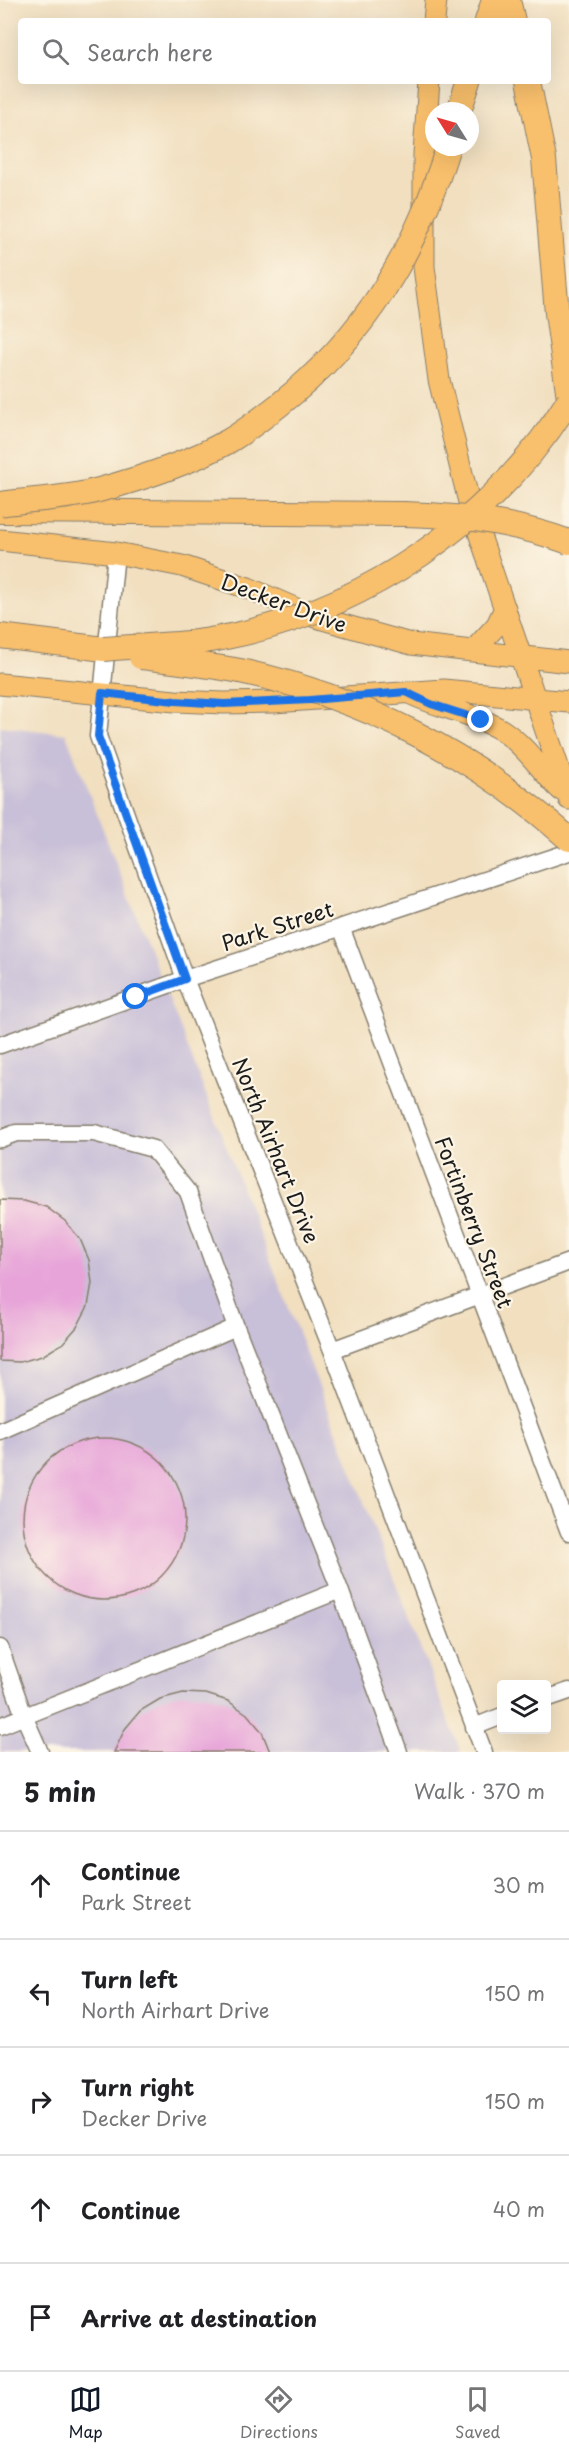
<!DOCTYPE html>
<meta charset="utf-8">
<style>
body{margin:0;font-family:"Playpen Sans",sans-serif;background:#f6f6f6;color:#202124}
.controls{position:absolute;right:18px;bottom:18px;display:grid;overflow:hidden;border-radius:6px;box-shadow:0 6px 24px #0002}
.controls button{width:54px;height:54px;display:grid;place-items:center;padding:0;border:0;border-bottom:2px solid #e0e0e0;background:#fff;color:#202124;font:30px sans-serif}
.compass{position:absolute;left:425px;top:102px;width:54px;height:54px;border-radius:50%;background:#fff;box-shadow:0 6px 24px #0002;rotate:307deg}
.stop{position:absolute;width:18px;height:18px;margin:-14px;border:4px solid #1a73e8;border-radius:50%;background:#fff}
.stop.end{background:#1a73e8;border-color:#fff;box-shadow:0 2px 6px #0008}
.list{margin:0;padding:0;list-style:none}
h2{display:flex;justify-content:space-between;align-items:center;height:78px;margin:0;padding:0 24px;font-size:26px}
h2 small{font-size:20px;font-weight:400;color:#757577}
.list li{display:grid;grid-template-columns:39px 1fr auto;gap:18px;align-items:center;box-sizing:border-box;height:108px;padding:0 24px;border-top:2px solid #e0e0e0}
.list b{display:block;font-size:22px;white-space:nowrap}
.list p{margin:0;font-size:20px;white-space:nowrap;color:#757577}
.list em{font-size:20px;font-style:normal;color:#757577}
.icon{flex:none;width:33px;height:33px;fill:none;stroke:currentColor;stroke-width:2;stroke-linecap:round;stroke-linejoin:round}
.map{position:relative;flex:none;width:569px;height:1752px;overflow:hidden}
.search{position:absolute;background:#fff;box-shadow:0 6px 24px #0002;left:18px;right:18px;top:18px;height:66px;display:flex;align-items:center;gap:15px;box-sizing:border-box;padding:0 21px;border-radius:6px;color:#757577;font-size:22px}
.sheet{height:618px;background:#fff}
nav{display:flex;justify-content:space-around;align-items:center;box-sizing:border-box;height:84px;border-top:2px solid #e0e0e0;background:#fff;font-size:16px;color:#757577}
nav a{display:grid;justify-items:center;gap:3px}
nav .on{color:#111827}
.map>svg:first-child{display:block}
.industrial{fill:#c8bfd8}
.building{fill:#e7a4d9}
.lines{fill:none;stroke-linecap:round;stroke-linejoin:round}
.minor-casing{stroke:#867e6e;stroke-width:19}
.major-casing{stroke:#867e6e;stroke-width:23}
.highway-casing{stroke:#867e6e;stroke-width:26}
.minor{stroke:#fff;stroke-width:16}
.major{stroke:#f8bf6c;stroke-width:21}
.highway{stroke:#f8bf6c;stroke-width:24}
.highway-bridge-casing{stroke:#867e6e;stroke-width:26;stroke-linecap:butt}
.highway-bridge{stroke:#f8bf6c;stroke-width:24}
.route{stroke:#1a73e8;stroke-width:8}
.labels{text-anchor:middle;dominant-baseline:central;stroke-width:4.5;stroke-linejoin:round;paint-order:stroke}
.street-label{font-size:21px;fill:#1c1c1c;stroke:#fcf5e5}
</style>
<div class="map">
<svg width="569" height="1752" viewBox="0 0 569 1752">
<rect width="100%" height="100%" fill="#fcf5e5"/>
<filter id="ink" filterUnits="userSpaceOnUse"><feTurbulence type="fractalNoise" baseFrequency=".0167" numOctaves="2"/><feDisplacementMap in="SourceGraphic" scale="12" xChannelSelector="R" yChannelSelector="G"/><feConvolveMatrix kernelMatrix="1 2 1 2 8 2 1 2 1" color-interpolation-filters="sRGB"/></filter>
<filter id="wash" filterUnits="userSpaceOnUse"><feTurbulence type="fractalNoise" baseFrequency=".008" numOctaves="4" result="noise"/><feDisplacementMap in="SourceGraphic" scale="24" xChannelSelector="R" yChannelSelector="G"/><feGaussianBlur stdDeviation="1.35" result="paint"/><feColorMatrix in="noise" values="0 0 0 0 0 0 0 0 0 0 0 0 0 0 0 0 0 1.4 0 .05"/><feComposite in="paint" operator="in"/></filter>
<g filter="url(#wash)">
<rect width="100%" height="100%" fill="#f1dfbf"/>
<!-- industrial -->
<path class="industrial" d="M0,726L66,734L461,1752H0Z"/>
<g id="blocks">
<!-- building -->
<path class="building" d="M0,1200L24,1201L46,1207L65,1221L80,1239L89,1260L92,1283L88,1306L77,1327L62,1344L42,1356L20,1362L0,1361Z
M23 1519a81 81 0 1 1 162 0a81 81 0 1 1-162 0Z
M183,1693L206,1694L228,1701L247,1714L262,1732L270,1752H114L125,1729L140,1711L160,1699Z"/>
</g>
</g>
<g filter="url(#ink)">
<use href="#blocks" fill-opacity="0" stroke="#867e6e" stroke-width="1.5"/>
<g class="lines">
<defs>
<path id="minor" d="M116,553L98,736L185,979L332,1350L484,1752
M341,927L569,1532
M0,1045L185,979L569,852
M0,1139L16,1133H94L153,1149L188,1192L236,1327L340,1590L399,1752
M332,1350L569,1262
M0,1431L236,1327
M0,1648L24,1716L40,1752
M546,1699L569,1691
M0,1726L340,1590
M474,1727L502,1716"/>
<path id="major" d="M434,21L436,0
M429,81L424,154V267L439,380L470,506L569,799
M0,540L116,553L182,566L248,588L315,617L411,644L569,662
M473,651L497,625L505,608
M0,684L175,701L224,703L274,702L444,690L569,702
M409,693C440,708 474,713 503,731C527,747 541,771 561,790"/>
<path id="highway" d="M508,0L513,21
M487,21L494,0
M528,81L544,159L557,313L569,398
M459,111L469,81
M0,511L403,514
M0,636L104,649"/>
</defs>
<!-- minor casing -->
<use href="#minor" class="minor-casing"/>
<!-- major casing -->
<use href="#major" class="major-casing"/>
<!-- highway casing -->
<use href="#highway" class="highway-casing"/>
<!-- minor -->
<use href="#minor" class="minor"/>
<!-- major -->
<use href="#major" class="major"/>
<!-- highway -->
<use href="#highway" class="highway"/>
<defs>
<path id="highway-bridge" d="M0,504C33,499 66,499 99,490C143,478 187,464 227,442C245,432 262,418 279,405C365,337 416,251 448,147
M403,514C460,515 515,522 569,542
M104,649C145,645 186,646 226,637C366,609 493,522 569,400
M141,657C174,661 208,665 240,671C363,697 476,756 569,839"/>
</defs>
<!-- highway-bridge casing -->
<use href="#highway-bridge" class="highway-bridge-casing"/>
<!-- highway-bridge -->
<use href="#highway-bridge" class="highway-bridge"/>
</g>
</g>
<g class="lines" filter="url(#ink)">
<!-- route -->
<path class="route" d="M136,997L185,979L98,736L102,693L175,701L224,704L310,700L406,692L431,704L481,720"/>
</g>
<g class="labels">
<!-- street labels -->
<g class="street-label">
<text transform="translate(284 602) rotate(20)">Decker Drive</text>
<text transform="translate(277 925) rotate(-18)">Park Street</text>
<text transform="translate(277 1150) rotate(68)">North Airhart Drive</text>
<text transform="translate(475 1222) rotate(69)">Fortinberry Street</text>
</g>
</g>
</svg>
<div class="controls">
<button><svg class="icon" aria-label="layers" viewBox="0 0 24 24"><path d="M12 4l9 5-9 5-9-5zM3 14l9 5 9-5"/></svg></button>
</div>
<svg class="compass" viewBox="-18 -18 36 36"><path d="M0-13l5 13h-10z" fill="#e53935"/><path d="M0 13l5-13h-10z" fill="#757577"/></svg>
<div class="stop" style="left:136px;top:997px"></div>
<div class="stop end" style="left:481px;top:720px"></div>
<div class="search"><svg class="icon" aria-label="search" viewBox="0 0 24 24"><circle cx="10" cy="10" r="6"/><path d="M15 15l6 6"/></svg>Search here</div>
</div>
<section class="sheet">
<h2>5 min<small>Walk · 370 m</small></h2>
<ul class="list">
<li><svg class="icon" aria-label="ahead" viewBox="0 0 24 24"><path d="M12 20V5M6 11l6-6 6 6"/></svg><div><b>Continue</b><p>Park Street</p></div><em>30 m</em></li>
<li><svg class="icon" aria-label="left" viewBox="0 0 24 24"><path d="M17 20v-9H6M10 6l-5 5 5 5"/></svg><div><b>Turn left</b><p>North Airhart Drive</p></div><em>150 m</em></li>
<li><svg class="icon" aria-label="right" viewBox="0 0 24 24"><path d="M7 20v-9h11M14 6l5 5-5 5"/></svg><div><b>Turn right</b><p>Decker Drive</p></div><em>150 m</em></li>
<li><svg class="icon" aria-label="ahead" viewBox="0 0 24 24"><path d="M12 20V5M6 11l6-6 6 6"/></svg><div><b>Continue</b></div><em>40 m</em></li>
<li><svg class="icon" aria-label="arrive" viewBox="0 0 24 24"><path d="M6 21V4h12l-3 4 3 4H6"/></svg><div><b>Arrive at destination</b></div></li>
</ul>
</section>
<nav>
<a class="on"><svg class="icon" aria-label="map" viewBox="0 0 24 24"><path d="M3 6l6-2 6 2 6-2v14l-6 2-6-2-6 2zM9 4v14M15 6v14"/></svg>Map</a>
<a><svg class="icon" aria-label="directions" viewBox="0 0 24 24"><path d="M12 3l9 9-9 9-9-9zM9 14v-3h6M13 9l2 2-2 2"/></svg>Directions</a>
<a><svg class="icon" aria-label="saved" viewBox="0 0 24 24"><path d="M7 4h10v16l-5-4-5 4z"/></svg>Saved</a>
</nav>
